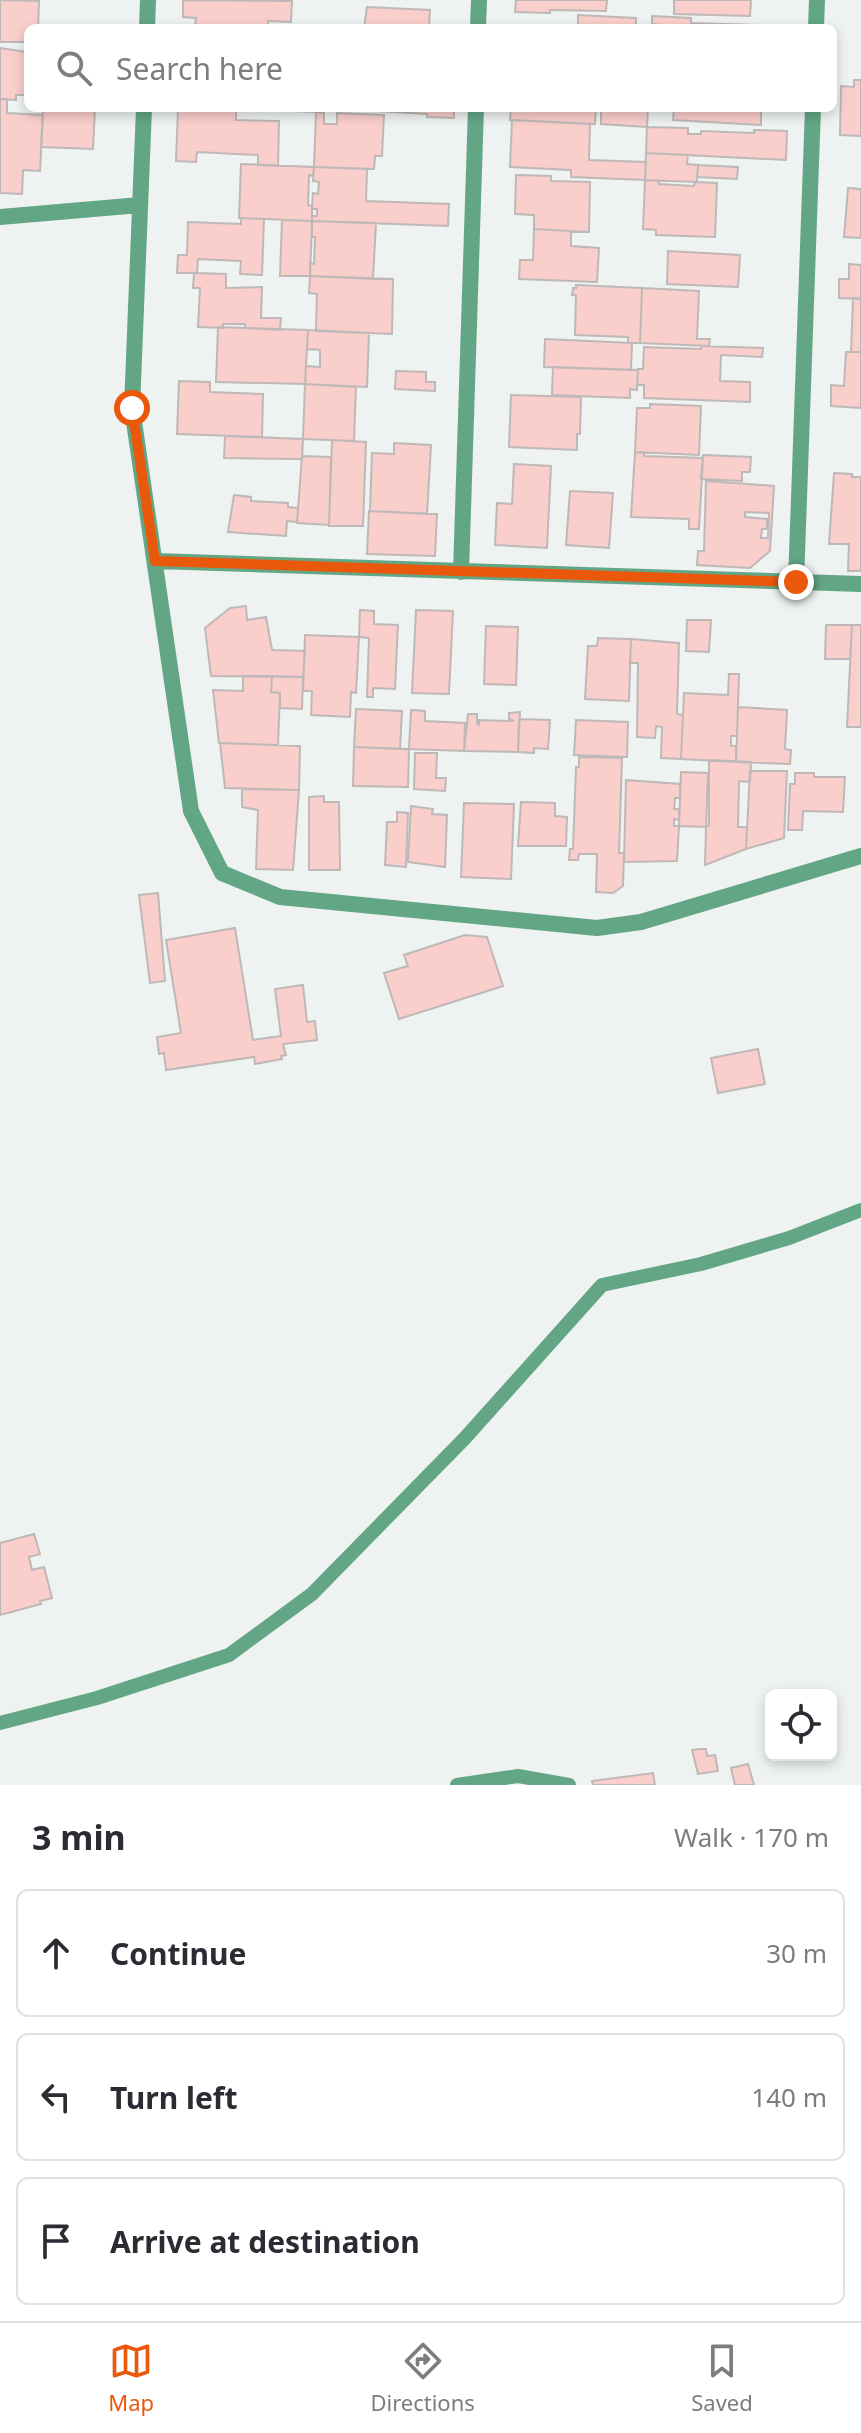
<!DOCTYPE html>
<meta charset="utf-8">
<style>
body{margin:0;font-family:"Noto Sans",sans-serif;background:#f7f7f7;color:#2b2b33}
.controls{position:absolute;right:24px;bottom:24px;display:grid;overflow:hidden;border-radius:12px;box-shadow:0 4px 12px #0003}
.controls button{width:72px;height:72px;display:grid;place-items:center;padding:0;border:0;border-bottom:2px solid #e1e1e2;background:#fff;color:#2b2b33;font:40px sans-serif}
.stop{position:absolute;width:24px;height:24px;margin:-18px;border:6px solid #ea580c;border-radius:50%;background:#fff}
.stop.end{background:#ea580c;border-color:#fff;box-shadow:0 2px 8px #0008}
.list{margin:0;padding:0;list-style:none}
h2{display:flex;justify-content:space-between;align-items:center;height:104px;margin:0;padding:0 32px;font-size:34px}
h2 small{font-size:26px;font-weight:400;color:#7c7c81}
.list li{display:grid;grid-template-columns:52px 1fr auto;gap:24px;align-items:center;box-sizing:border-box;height:128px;margin:0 16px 16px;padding:0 16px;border:2px solid #e1e1e2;border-radius:12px}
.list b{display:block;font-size:30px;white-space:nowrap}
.list em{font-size:26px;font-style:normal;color:#7c7c81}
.icon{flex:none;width:44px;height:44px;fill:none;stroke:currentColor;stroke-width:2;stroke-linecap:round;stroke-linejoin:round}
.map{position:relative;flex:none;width:861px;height:1785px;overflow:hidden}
.search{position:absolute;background:#fff;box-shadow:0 4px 12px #0003;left:24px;right:24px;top:24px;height:88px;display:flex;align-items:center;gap:20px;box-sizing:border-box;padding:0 28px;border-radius:12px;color:#7c7c81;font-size:30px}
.sheet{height:536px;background:#fff}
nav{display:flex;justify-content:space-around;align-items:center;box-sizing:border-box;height:112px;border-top:2px solid #e1e1e2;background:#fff;font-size:22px;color:#7c7c81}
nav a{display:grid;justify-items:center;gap:4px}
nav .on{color:#ea580c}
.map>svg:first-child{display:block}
.building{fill:#facecb;stroke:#beb8b8;stroke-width:2;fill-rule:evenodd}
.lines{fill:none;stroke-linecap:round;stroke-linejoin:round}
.service{stroke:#63a686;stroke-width:14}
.minor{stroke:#63a686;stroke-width:16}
.route{stroke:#ea580c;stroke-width:10}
</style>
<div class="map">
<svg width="861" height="1785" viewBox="0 0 861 1785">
<rect width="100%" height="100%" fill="#eef2f0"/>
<!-- building -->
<path class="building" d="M0,0L39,1L38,28H28V42H0Z
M183,0L292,1L291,22L268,21V28H195L196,18L183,17Z
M516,0H607L606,11L550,10V13L515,12Z
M674,0H751L750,16L674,14Z
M367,7L430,10L429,28H364Z
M578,15L636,18V28H578Z
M652,16L691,18V23L758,25V28H660V25L652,24Z
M0,48L28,52V95H16V100L0,99Z
M854,80H861V136L840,135L841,86L854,87Z
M0,99H7V113L43,115L40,171L23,170L22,194L0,193Z
M43,108H95L93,149L41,147Z
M178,108L236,109V120L279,121L278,166L258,165V155L197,152L196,162L176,161Z
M268,108H316V112L268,110Z
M454,108V118L427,117V114L343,109Z
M511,108H596L595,124L510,120Z
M601,108H648L647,127L601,124Z
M674,108H761V125L673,120Z
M316,112L324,113V124H337V113L384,115L382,156H375L374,169L314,167Z
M512,120L590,124L589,160L646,162L645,180L571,177V170L510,167Z
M647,127L688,128V134H701V131L754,133V130L787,131L786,160L646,153Z
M646,153L688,155L687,164L698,165L697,182L645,180Z
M241,164L314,167L313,176L309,175L308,205L312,206V221L239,218Z
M698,165L738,167L737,179L697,177Z
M314,167L367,169L366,201L449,204L448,226L312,221V216H317V209H312L313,193L318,194L319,182L313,181Z
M516,175L551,176V181L590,182L589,232L534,229V215L515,214Z
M645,180L659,181V184L694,186L695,182L717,183L715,237L656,235V230L643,229Z
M848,188L861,189V238L844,237Z
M241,218L264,219L262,275L240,274L241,261L198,259L197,273H177L178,255H187L188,222L241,224Z
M282,220L312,221L310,276H280Z
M312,221L376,223L373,279L310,276V263L314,264L315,237H312Z
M534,229L571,231V246L599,248L597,282L519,279L520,260H533Z
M668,251L740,255L738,287L667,284Z
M849,264L861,265V299L839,298V279H849Z
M194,273L226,274V288L262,287L261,318H281L280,330L245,328V324H223V328L198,327L200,288H193Z
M310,276L393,279L392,334L316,331L317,294L309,293Z
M576,285L642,288L640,343H628V337L575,335L576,295H572L573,288H576Z
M642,288L699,291L697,339H710L709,346L640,343Z
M853,298L861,299V352H851Z
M218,327L308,330L305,384L216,382Z
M308,330L369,333L367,387L305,384L306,366L320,367V350L307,349Z
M545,339L632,343L631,370L544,367Z
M701,346L763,348L762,357L721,355L720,381L750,382V402L644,398V385H637L638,369H643L644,347L701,349Z
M846,352H861V408L831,406V385L844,386Z
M553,367L638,370L637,390L630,389V398L552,395Z
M396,371L426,372V382H435V391L395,389Z
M179,381L210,382V392L263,394L262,437L177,434Z
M305,384L356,387L354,441L303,439Z
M511,395L581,397L580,434H577V450L509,447Z
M650,404L701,406L699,455L635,452L637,408H650Z
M225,436L303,439L302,459L224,458Z
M332,440L366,442L363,526H329Z
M394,443L431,445L427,514L370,511L372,453L394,454Z
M635,452L644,453V456L703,458L699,529H689V519L631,517Z
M703,455L751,457L750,472H742V481L701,479Z
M302,456L331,457L329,525L297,523Z
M514,464L551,466L547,548L495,545L497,503L512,504Z
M834,473L852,474V477H861V571H848L849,544H829Z
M706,481L774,486L770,551L750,568L697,565L698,551H704ZM745,512L769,513L768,538H761L762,529H767V519L745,517Z
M570,491L613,493L609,548L566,545Z
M234,495L251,497V501L288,503V507L298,508L297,522L287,521L286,536L228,532Z
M369,511L437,514L435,556L367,554Z
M246,606L247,620L266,617L272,650L305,651L303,677L211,676L205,628L230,608Z
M360,610L374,611V624L398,625L395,689L373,688V697H367L369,638L359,637Z
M416,610L453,611L449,694L412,693Z
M687,620H711L709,652L686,651Z
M826,625H852L850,659H825Z
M852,625H861V727H847Z
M486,626L518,627L516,685L484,684Z
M305,635L359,637L356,693L351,692L350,717L311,715L312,691H303Z
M598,638L631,639L629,701L585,699L588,646H597Z
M631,639L679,643L677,714L683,715L681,759L661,758L662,727L656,726L655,738L637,737L638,663H630Z
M729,674H739L737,736H731V746H736V762L681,759L684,693L728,695Z
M243,676H272L271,692L280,693L278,745L219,743L213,690L243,691Z
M272,676L303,677L302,709L280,708V693L271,692Z
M738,707L787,710L785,749L791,750L790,764L736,762Z
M356,709L402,711L400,749L354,747Z
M411,710L425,711V721L465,723L464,751L409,749Z
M520,712L518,752L464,751L468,714H477V724L479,725V720L514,721L509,719V713Z
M519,719L550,720L548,749L534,748V753L518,752Z
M576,720L628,722L627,757L574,755Z
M220,743L300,746L299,790L225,788Z
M354,747L409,749L408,787L353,786Z
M415,753H437L436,778H446L445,791L414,789Z
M579,757L622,758L619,853H624L623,886L613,893L596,892L597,854H579L578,860H569L570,849H573L576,767H579Z
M709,760L751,762L750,782L739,781L738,827H747L746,849L705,865L706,827L709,825Z
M750,771H787L784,838L746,849Z
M681,772L708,773L706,827L679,826Z
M795,773H814V777H845L843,812L803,811L802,830H788L790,784H795Z
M626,780L680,784V798H675L674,809H679V820L674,819V826H679L677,861L624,862Z
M242,789L299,790L293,870L256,869L258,810L242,807Z
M324,796V802H339L340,870H309V797Z
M521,802L555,803V816L567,817L566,846H518Z
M464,803L514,804L511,879L461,877Z
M411,806L433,809L432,814L447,815L445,867L408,862Z
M397,812L408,813L406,867L385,865L387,822H397Z
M158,893L165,981L150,983L139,895Z
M235,928L253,1040L281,1036L275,989L303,985L307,1022L315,1021L317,1040L283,1044L286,1055L281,1056L282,1059L255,1064L254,1057L166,1070L164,1053L159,1054L157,1037L181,1033L166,940Z
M465,935L487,937L503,986L399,1019L384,973L408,966L404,955Z
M758,1049L765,1084L718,1093L711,1058Z
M34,1534L40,1554L29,1557L32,1570L44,1567L52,1598L40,1601L41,1604L0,1615V1543Z
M700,1749H706L707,1756L715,1755L718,1771L698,1774L692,1750Z
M748,1764L754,1785H735L731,1768Z
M653,1773L655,1785H593L592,1781Z"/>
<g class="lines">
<!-- service -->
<path class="service" d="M0,1723L97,1698L229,1655L312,1594L465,1438L602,1285L701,1264L789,1238L861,1210
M457,1785L518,1776L569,1785"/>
<!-- minor -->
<path class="minor" d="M147,28L148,0
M478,28L479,0
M816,28L817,0
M144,108L132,408L191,811L222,873L280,897L597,928L641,922L861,856
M0,217L140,205
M155,561L861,584
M461,572L476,108
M796,582L813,108"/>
</g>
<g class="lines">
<!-- route -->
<path class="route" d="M132,408L155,561L796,582"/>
</g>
</svg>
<div class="controls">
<button><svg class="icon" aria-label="locate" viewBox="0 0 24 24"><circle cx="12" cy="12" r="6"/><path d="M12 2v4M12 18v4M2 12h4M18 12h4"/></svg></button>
</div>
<div class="stop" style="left:132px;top:408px"></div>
<div class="stop end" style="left:796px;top:582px"></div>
<div class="search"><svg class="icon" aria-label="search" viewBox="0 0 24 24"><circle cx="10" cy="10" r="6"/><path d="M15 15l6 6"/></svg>Search here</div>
</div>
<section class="sheet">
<h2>3 min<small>Walk · 170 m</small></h2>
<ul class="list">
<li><svg class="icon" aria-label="ahead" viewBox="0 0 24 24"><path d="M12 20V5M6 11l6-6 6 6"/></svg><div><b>Continue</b></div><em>30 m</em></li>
<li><svg class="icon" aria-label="left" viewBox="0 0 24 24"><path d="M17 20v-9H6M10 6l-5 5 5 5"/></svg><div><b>Turn left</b></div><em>140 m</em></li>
<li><svg class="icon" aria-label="arrive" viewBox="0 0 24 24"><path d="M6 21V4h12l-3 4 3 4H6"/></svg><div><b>Arrive at destination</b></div></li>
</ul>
</section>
<nav>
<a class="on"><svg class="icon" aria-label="map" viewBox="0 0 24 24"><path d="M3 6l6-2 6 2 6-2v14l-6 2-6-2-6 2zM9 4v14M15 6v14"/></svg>Map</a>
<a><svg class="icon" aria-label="directions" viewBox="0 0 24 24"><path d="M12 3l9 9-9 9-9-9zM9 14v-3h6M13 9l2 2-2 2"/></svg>Directions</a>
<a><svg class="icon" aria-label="saved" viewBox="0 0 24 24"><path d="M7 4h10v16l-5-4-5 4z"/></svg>Saved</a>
</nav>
